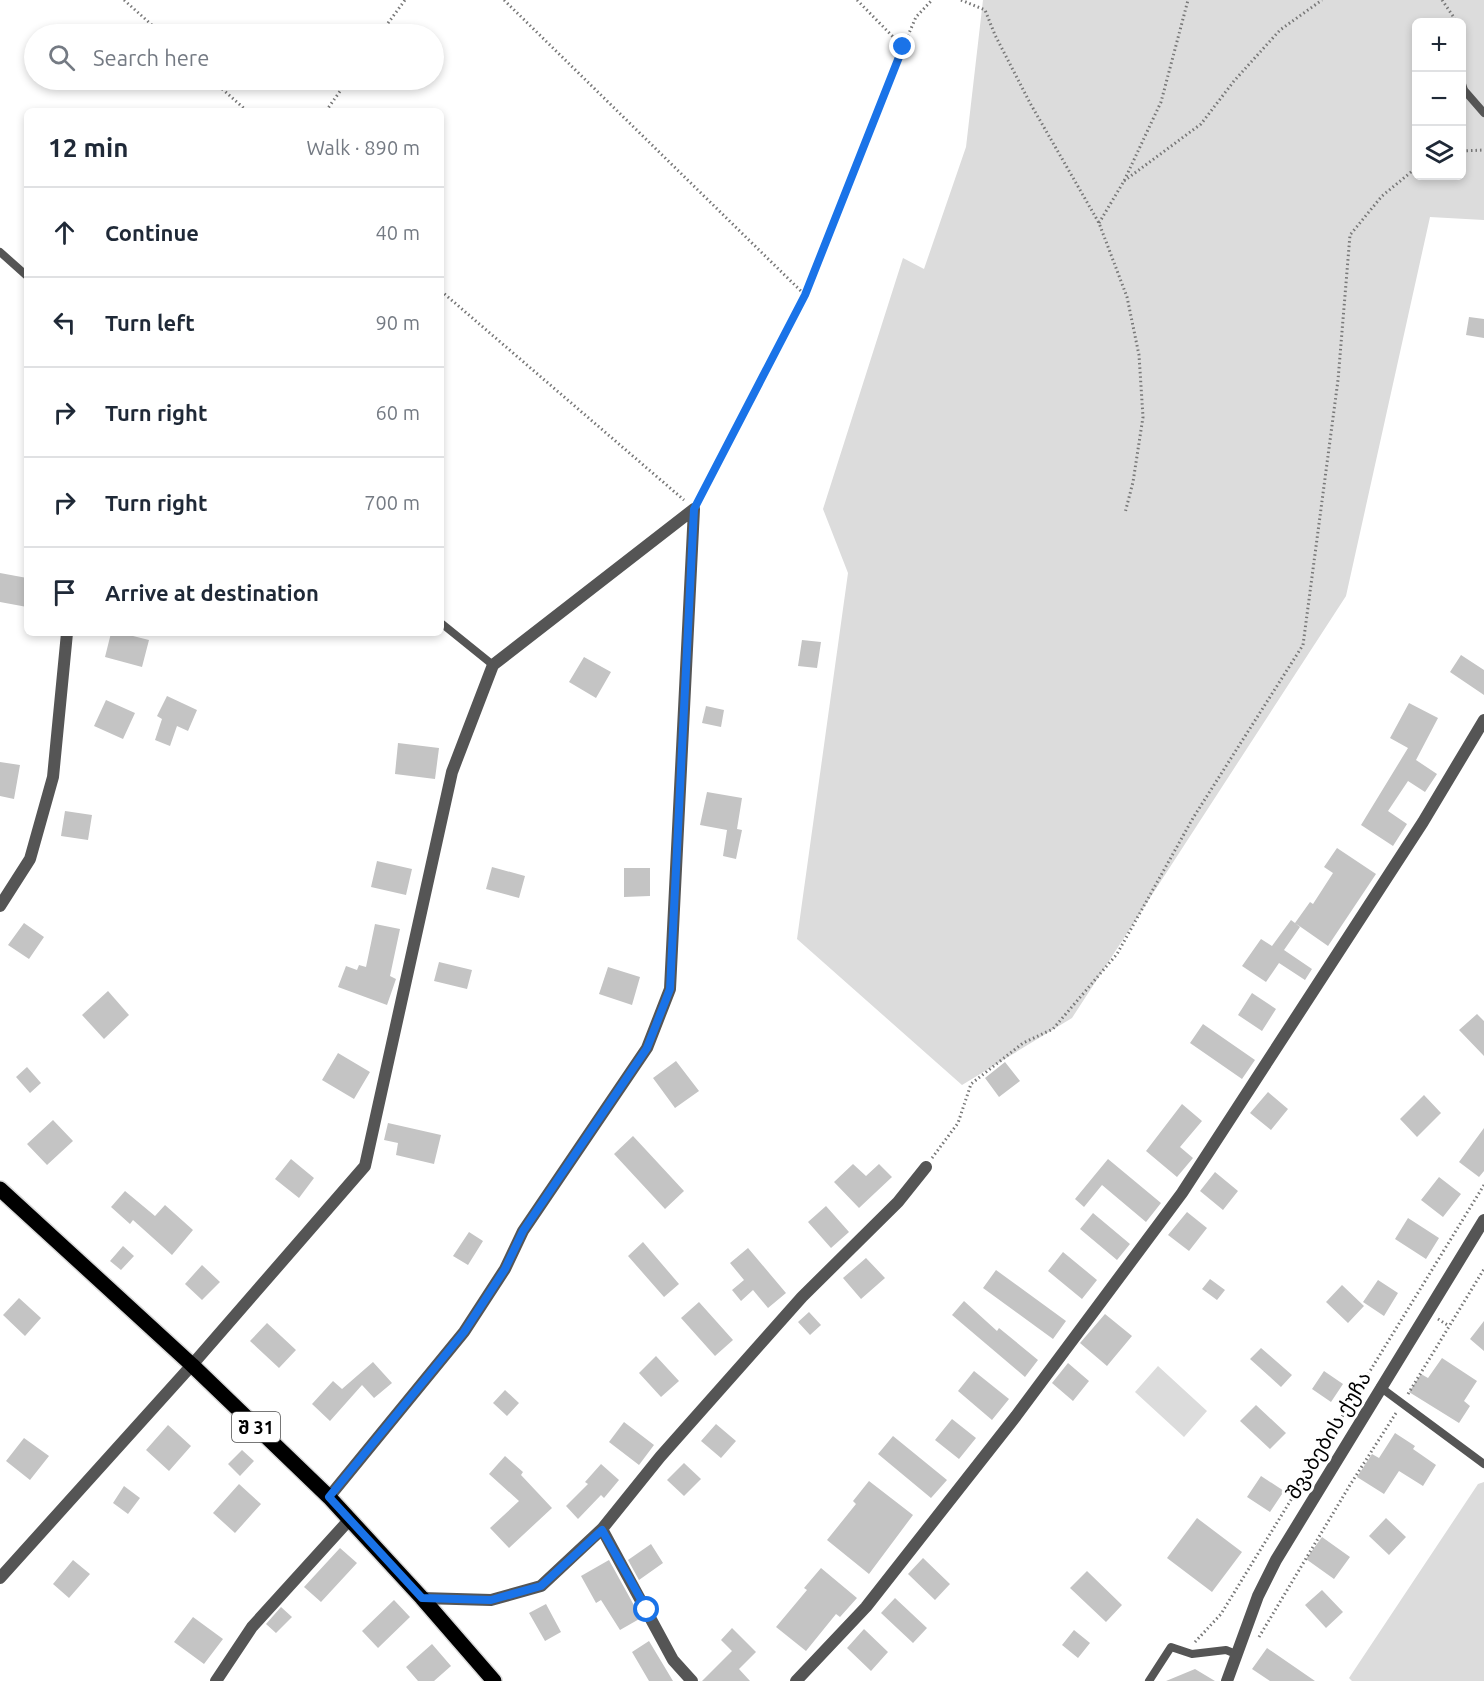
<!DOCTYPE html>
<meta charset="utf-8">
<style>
body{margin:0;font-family:Ubuntu,"Noto Sans Georgian",sans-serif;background:#f6f6f7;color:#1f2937}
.controls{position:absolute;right:18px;top:18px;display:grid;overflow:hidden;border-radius:9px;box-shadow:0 3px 9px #0003}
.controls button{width:54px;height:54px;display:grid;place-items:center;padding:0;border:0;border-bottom:2px solid #e0e1e3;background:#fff;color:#1f2937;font:30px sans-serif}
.stop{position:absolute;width:18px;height:18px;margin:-14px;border:4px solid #1a73e8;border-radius:50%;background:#fff}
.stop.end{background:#1a73e8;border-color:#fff;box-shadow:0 2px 6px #0008}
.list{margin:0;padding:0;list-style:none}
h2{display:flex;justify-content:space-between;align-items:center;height:78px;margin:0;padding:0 24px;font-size:26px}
h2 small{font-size:20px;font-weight:400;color:#747a83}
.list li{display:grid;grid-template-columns:39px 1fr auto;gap:18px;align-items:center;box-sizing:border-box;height:90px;padding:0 24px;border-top:2px solid #e0e1e3}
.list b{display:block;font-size:22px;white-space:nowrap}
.list em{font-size:20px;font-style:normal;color:#747a83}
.icon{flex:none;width:33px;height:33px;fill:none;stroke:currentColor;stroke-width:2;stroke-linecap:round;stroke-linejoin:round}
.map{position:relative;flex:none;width:1484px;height:1681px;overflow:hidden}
.search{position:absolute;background:#fff;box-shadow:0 3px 9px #0003;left:24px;top:24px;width:420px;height:66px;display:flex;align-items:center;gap:15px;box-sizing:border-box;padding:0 21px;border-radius:33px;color:#747a83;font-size:22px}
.panel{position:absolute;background:#fff;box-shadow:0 3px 9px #0003;left:24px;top:108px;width:420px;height:528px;border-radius:9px}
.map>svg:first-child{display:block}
.green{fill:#dcdcdc;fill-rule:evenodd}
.building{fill:#c4c4c4}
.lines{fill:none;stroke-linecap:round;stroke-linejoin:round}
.primary-casing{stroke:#dbdbdb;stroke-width:18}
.path{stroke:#777;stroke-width:3;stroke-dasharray:1.5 3;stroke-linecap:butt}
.service{stroke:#555;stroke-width:8}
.minor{stroke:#555;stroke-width:12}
.primary{stroke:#000;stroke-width:15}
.route{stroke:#1a73e8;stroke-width:8}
.labels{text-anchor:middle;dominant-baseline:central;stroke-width:6;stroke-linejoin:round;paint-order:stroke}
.shield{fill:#fff;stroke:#4c4c4c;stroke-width:1.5}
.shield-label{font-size:18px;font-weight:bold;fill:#000}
.street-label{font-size:20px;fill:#000;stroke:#fff}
</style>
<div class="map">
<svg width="1484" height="1681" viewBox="0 0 1484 1681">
<rect width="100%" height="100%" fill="#fff"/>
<!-- green -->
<path class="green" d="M983,0H1484V220L1430,217L1346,596L1072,1018L962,1085L797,939L848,573L823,509L903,258L924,269L966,147ZM1416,22H1462V176H1416Z
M1158,1366L1207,1411L1184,1437L1135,1392Z
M1484,1482V1681H1352L1349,1678L1478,1484Z"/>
<!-- building -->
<path class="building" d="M1469,317L1484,319V338L1466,335Z
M0,573L27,578V607L0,602Z
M111,633H121L149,640L142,667L105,657Z
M802,640L821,642L817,668L798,666Z
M1461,655L1484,670V695L1450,672Z
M584,657L611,672L596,698L569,682Z
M167,696L197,710L188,731L177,726L170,746L155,740L162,719L157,716Z
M106,700L135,713L123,739L94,726Z
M1409,703L1438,718L1416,760L1437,774L1425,792L1408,781L1388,811L1407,824L1393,846L1361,825L1408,748L1390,738Z
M706,706L724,710L721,727L702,723Z
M398,743L439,748L435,779L395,774Z
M0,762L20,765L14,799L0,796Z
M707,792L742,798L737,829L742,830L736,859L723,856L727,830L700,825Z
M65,811L92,815L88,840L61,836Z
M1337,848L1376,874L1328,946L1295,923L1300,927L1284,950L1312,969L1305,980L1279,963L1266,982L1242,966L1261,939L1272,946L1291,920L1295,923L1310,902L1313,904L1333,873L1324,867Z
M377,861L412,869L406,895L371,887Z
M492,867L525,876L519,898L486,889Z
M624,868H650V896L624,897Z
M24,923L44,937L29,959L8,945Z
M375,924L400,929L390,976L396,979L387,1005L338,987L346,966L357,970L359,965L366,967Z
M439,962L472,970L467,989L434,981Z
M608,967L640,977L632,1005L599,994Z
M108,991L129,1015L104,1039L82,1015Z
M1252,993L1276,1009L1262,1031L1238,1015Z
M1477,1014L1484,1021V1056L1459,1030Z
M1203,1024L1255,1060L1242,1079L1190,1043Z
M338,1053L370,1072L354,1099L322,1080Z
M676,1061L699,1091L675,1108L653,1078Z
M1005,1062L1020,1081L999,1097L985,1078Z
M27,1067L41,1083L30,1093L16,1077Z
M1268,1092L1288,1109L1271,1130L1250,1113Z
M1424,1095L1441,1113L1417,1137L1400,1119Z
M1182,1104L1202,1121L1180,1147L1193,1158L1177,1177L1146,1151Z
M53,1120L73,1141L47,1165L27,1144Z
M388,1123L441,1135L434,1164L396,1155L398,1143L384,1140Z
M1484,1128V1171L1479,1177L1459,1162Z
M633,1136L684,1191L665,1209L614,1154Z
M291,1159L314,1178L299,1198L275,1179Z
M1108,1159L1161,1203L1146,1222L1102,1185L1084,1207L1075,1199Z
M853,1164L866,1176L879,1164L892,1177L859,1208L834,1182Z
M1215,1172L1238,1191L1223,1210L1200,1191Z
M1439,1177L1461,1194L1443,1217L1421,1200Z
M125,1191L155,1216L165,1205L193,1230L172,1255L133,1220L130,1224L111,1207Z
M826,1206L849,1232L831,1248L808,1222Z
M1187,1212L1207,1228L1189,1251L1168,1235Z
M1093,1213L1130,1244L1117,1260L1080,1229Z
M1408,1218L1439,1238L1426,1259L1395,1239Z
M469,1232L483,1241L468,1265L453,1256Z
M643,1242L679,1284L664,1297L628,1256Z
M123,1246L134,1256L121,1270L110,1261Z
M748,1248L786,1293L768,1308L753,1290L741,1301L732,1290L744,1280L730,1263Z
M1063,1252L1097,1280L1082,1299L1048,1271Z
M866,1258L885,1278L861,1299L843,1278Z
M202,1265L220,1282L202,1300L185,1284Z
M996,1270L1066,1321L1053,1339L983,1288Z
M1210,1279L1225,1290L1217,1300L1202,1289Z
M1378,1280L1398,1293L1384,1316L1363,1302Z
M1342,1285L1364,1306L1348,1323L1326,1302Z
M19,1298L41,1318L25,1336L3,1315Z
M964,1301L997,1331L999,1328L1038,1360L1025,1377L952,1315Z
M699,1302L733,1340L715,1356L681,1318Z
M809,1312L821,1325L810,1335L798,1322Z
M1105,1314L1132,1336L1107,1366L1080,1343Z
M1484,1321V1351L1470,1339Z
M267,1323L296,1350L279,1368L250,1341Z
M1261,1348L1292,1375L1281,1387L1250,1359Z
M656,1356L679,1381L661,1397L639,1373Z
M1442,1358L1477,1381L1464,1401L1470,1406L1459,1423L1409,1392L1421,1374L1428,1378Z
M373,1362L392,1383L374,1398L362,1385L330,1421L312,1404L333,1381L342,1389Z
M1068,1363L1089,1381L1073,1401L1052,1383Z
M974,1371L1009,1399L992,1420L958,1391Z
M1324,1371L1343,1384L1331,1402L1312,1389Z
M505,1390L519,1403L507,1416L493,1403Z
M1256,1405L1286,1433L1270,1449L1240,1421Z
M952,1419L976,1438L959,1459L935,1440Z
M624,1422L654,1445L639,1465L609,1442Z
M716,1424L736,1441L721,1458L701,1441Z
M168,1425L191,1446L169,1471L146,1450Z
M1395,1433L1415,1446L1413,1449L1436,1465L1423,1486L1399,1471L1384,1494L1357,1477L1372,1454L1379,1458Z
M893,1436L947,1480L931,1498L878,1454Z
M24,1438L49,1456L30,1480L6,1461Z
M242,1450L254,1461L240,1476L228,1464Z
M505,1456L523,1472L521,1475L552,1508L509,1548L490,1528L519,1501L489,1474Z
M684,1463L701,1479L684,1496L667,1480Z
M601,1464L619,1480L604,1498L601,1495L578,1519L566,1506L588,1484L585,1482Z
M1261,1476L1284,1491L1270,1512L1247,1497Z
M869,1481L913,1515L869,1574L827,1540L856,1504L853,1501Z
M239,1484L261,1504L235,1533L213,1513Z
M124,1486L140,1498L128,1514L113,1503Z
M1197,1518L1242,1552L1212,1592L1167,1558Z
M1386,1518L1406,1537L1389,1555L1369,1536Z
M1322,1537L1350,1557L1334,1579L1306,1559Z
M651,1544L663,1563L639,1580L628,1560Z
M340,1548L357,1563L321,1602L304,1587Z
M923,1558L950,1584L935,1600L908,1574Z
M73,1560L90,1574L69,1598L53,1584Z
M609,1560L641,1618L620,1630L601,1600L596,1603L581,1576Z
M821,1568L857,1598L840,1617L836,1614L806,1651L776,1627L807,1590L804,1588Z
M1087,1571L1122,1605L1106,1622L1070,1588Z
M1322,1590L1343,1612L1326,1628L1305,1605Z
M895,1598L927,1628L913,1643L881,1613Z
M394,1600L410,1617L378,1648L362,1631Z
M546,1604L561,1632L545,1641L529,1613Z
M281,1607L292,1617L276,1633L266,1624Z
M193,1617L223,1639L204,1664L174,1642Z
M732,1628L756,1652L739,1669L750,1681H702L732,1651L721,1640Z
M864,1629L888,1652L871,1671L847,1648Z
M1074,1630L1090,1643L1078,1658L1062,1645Z
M649,1641L673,1681H649L632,1652Z
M432,1644L451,1666L434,1681H418L406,1667Z
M1267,1648L1315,1681H1270L1252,1669Z
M1195,1669L1215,1681H1166Z"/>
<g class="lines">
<defs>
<path id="primary" d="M0,1189L192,1365L329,1497L422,1598L494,1681"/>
</defs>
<!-- primary casing -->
<use href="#primary" class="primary-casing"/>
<!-- path -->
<path class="path" d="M124,0L162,34
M504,0L805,295
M857,0L903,47
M961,0L985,10L995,35L1030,103L1099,223L1127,297L1139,355L1143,417L1133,482L1125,513
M1442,0L1457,22
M380,34L405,0
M212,80L247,111
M326,111L348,80
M1462,151L1484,150
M1124,181L1201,124L1234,81L1280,30L1322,0
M1099,223L1124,181L1161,102L1188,0
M441,291L684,500
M699,499L805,295L903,47L916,17L932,0
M932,1158L958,1123L971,1084L1023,1043L1053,1029L1117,954L1193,818L1303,645L1338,380L1350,235L1382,196L1416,168
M1438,1319L1449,1326
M1408,1394L1484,1269
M1259,1637L1350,1485L1396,1413
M1195,1642L1221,1614L1484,1185"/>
<!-- service -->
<path class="service" d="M1462,84L1464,90L1484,113
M0,252L27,276
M441,623L493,665
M1380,1387L1484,1464
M1149,1681L1171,1647L1192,1654L1226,1650L1236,1654"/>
<!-- minor -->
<path class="minor" d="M0,906L30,859L53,777L67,633
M329,1497L464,1332L505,1269L523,1231L647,1048L670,989L694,509
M602,1529L673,1660L692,1681
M0,1578L192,1365L365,1166L452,772L493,665L694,509
M422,1598L491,1600L541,1586L602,1529L660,1457L802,1297L898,1202L926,1167
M216,1681L252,1627L350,1519
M796,1681L866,1607L1016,1416L1182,1193L1423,822L1484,720
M1227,1681L1258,1596L1276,1560L1484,1220"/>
<!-- primary -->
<use href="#primary" class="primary"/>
</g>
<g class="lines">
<!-- route -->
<path class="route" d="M647,1610L602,1530L541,1586L491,1600L422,1598L329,1497L464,1332L505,1269L523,1231L647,1048L670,989L694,509L805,295L903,47"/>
</g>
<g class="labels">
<!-- shield labels -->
<rect class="shield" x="232" y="1412" width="48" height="30" rx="4.5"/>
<g class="shield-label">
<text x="256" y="1427">შ 31</text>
</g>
<!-- street labels -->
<g class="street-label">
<text transform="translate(1328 1435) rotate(-59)">შვაბების ქუჩა</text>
</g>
</g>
</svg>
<div class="controls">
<button>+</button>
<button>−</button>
<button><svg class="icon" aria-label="layers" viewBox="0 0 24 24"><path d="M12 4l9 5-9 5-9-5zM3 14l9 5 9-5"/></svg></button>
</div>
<div class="stop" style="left:647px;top:1610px"></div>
<div class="stop end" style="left:903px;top:47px"></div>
<div class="search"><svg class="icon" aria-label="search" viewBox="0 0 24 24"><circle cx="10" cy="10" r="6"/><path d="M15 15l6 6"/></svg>Search here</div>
<section class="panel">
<h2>12 min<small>Walk · 890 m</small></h2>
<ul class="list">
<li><svg class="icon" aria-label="ahead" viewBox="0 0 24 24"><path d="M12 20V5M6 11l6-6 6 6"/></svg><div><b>Continue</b></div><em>40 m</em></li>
<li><svg class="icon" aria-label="left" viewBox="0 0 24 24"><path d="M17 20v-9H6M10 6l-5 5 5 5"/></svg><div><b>Turn left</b></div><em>90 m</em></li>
<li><svg class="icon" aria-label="right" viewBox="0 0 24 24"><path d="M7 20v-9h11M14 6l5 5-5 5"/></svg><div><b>Turn right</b></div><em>60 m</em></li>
<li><svg class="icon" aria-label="right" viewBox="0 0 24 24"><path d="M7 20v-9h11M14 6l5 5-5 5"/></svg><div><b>Turn right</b></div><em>700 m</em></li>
<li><svg class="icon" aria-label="arrive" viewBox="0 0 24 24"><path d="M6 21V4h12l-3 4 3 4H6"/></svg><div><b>Arrive at destination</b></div></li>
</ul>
</section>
</div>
